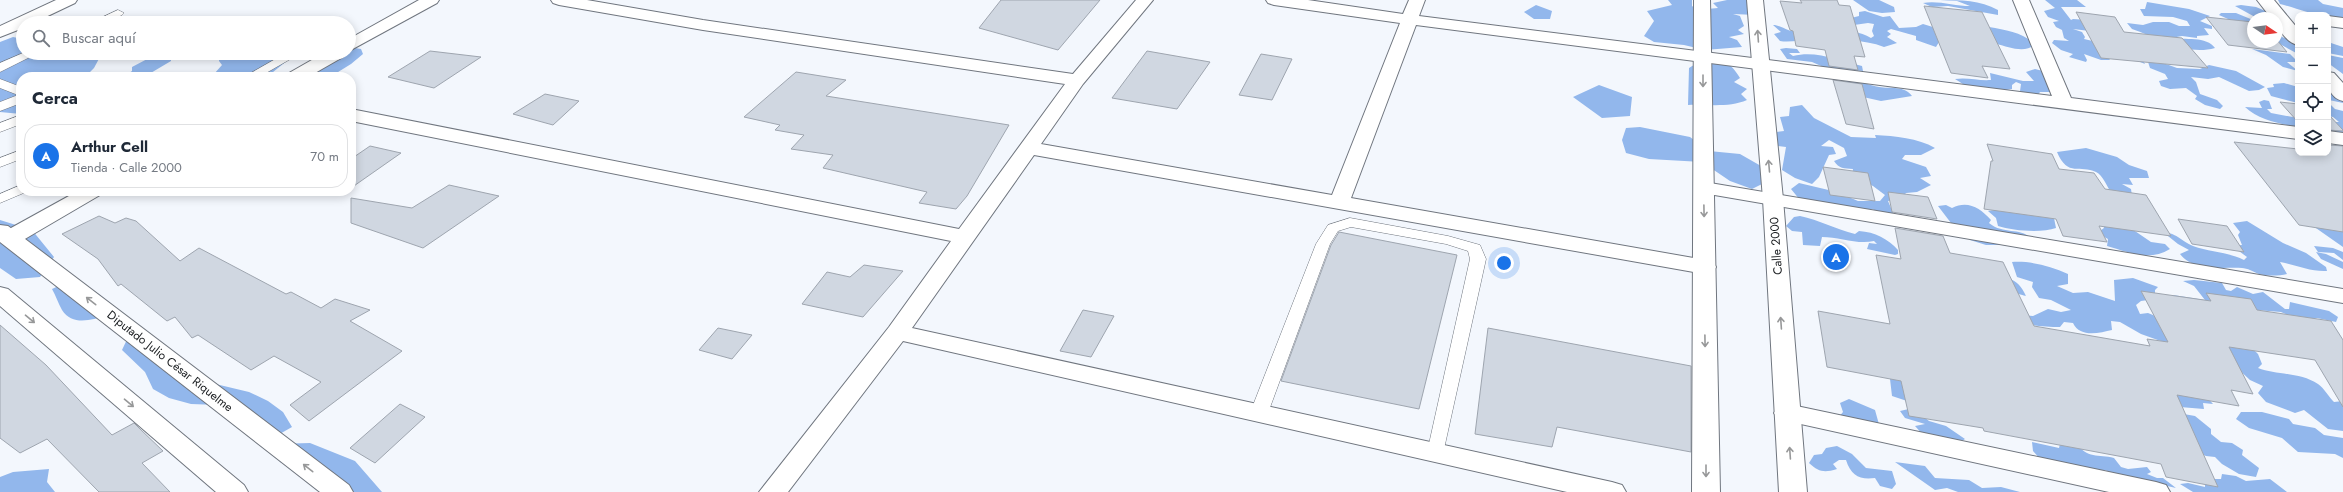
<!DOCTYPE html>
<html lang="es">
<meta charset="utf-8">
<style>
body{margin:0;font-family:Jost,sans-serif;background:#f2f2f3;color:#1f2937}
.controls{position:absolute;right:12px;top:12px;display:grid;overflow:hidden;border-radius:8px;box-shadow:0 2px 10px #0003}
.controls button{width:36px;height:36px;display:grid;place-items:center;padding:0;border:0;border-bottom:1px solid #e0e1e3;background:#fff;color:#1f2937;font:20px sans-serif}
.compass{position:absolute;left:2247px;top:12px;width:36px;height:36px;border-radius:50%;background:#fff;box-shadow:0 2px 10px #0003;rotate:103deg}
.you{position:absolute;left:1504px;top:263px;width:14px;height:14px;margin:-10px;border:3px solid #fff;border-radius:50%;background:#1a73e8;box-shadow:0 0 0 6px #1a73e833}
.badge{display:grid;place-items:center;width:26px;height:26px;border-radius:50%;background:#1a73e8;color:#fff;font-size:13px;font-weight:700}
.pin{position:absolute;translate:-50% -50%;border:2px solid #fff;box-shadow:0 1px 4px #0006}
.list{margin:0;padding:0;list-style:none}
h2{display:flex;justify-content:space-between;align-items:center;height:52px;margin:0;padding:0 16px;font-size:17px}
h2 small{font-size:13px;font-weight:400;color:#747a83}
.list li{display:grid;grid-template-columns:26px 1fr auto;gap:12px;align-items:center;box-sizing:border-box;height:64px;margin:0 8px 8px;padding:0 8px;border:1px solid #e0e1e3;border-radius:16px}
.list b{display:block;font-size:15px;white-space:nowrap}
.list p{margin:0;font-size:13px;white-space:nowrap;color:#747a83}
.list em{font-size:13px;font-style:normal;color:#747a83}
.icon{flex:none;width:22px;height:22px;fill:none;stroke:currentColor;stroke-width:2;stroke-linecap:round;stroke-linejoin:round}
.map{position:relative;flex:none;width:2343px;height:492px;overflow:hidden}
.search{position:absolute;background:#fff;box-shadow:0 2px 10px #0003;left:16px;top:16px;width:340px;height:44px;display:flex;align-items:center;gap:10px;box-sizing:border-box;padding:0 14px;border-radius:22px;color:#747a83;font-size:15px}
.panel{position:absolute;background:#fff;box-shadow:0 2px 10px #0003;left:16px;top:72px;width:340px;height:124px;border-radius:16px}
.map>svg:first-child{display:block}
.forest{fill:#92b7ec}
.building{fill:#d0d7e1;stroke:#9ea5af}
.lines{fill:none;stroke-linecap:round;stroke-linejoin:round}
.service-casing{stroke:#70767f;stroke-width:1}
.minor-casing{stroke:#70767f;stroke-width:2}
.tertiary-casing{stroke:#70767f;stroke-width:2}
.service{fill:#fff;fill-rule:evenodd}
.minor{fill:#fff;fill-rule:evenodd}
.tertiary{fill:#fff;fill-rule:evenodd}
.oneway{stroke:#979899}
.labels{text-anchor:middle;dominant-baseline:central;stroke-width:3;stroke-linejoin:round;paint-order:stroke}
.street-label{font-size:12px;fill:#171a1d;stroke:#fff}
</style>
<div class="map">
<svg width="2343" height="492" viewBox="0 0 2343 492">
<rect width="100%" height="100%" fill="#f3f7fd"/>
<!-- forest -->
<path class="forest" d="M1668,0H1692V6L1702,13L1707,9L1718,8L1713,3L1727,0H1755L1756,15L1733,14L1740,16L1744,26L1738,30L1744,34L1729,37L1737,40L1742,47L1705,50L1684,45L1654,42L1644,36L1654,21L1647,11L1672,5Z
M1853,0H1879L1894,7L1895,12L1882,13L1869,11Z
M1940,0C1961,0 1980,0 1998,10V15L1948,6L1932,7L1923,3C1937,0 1955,6 1970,6L1957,1Z
M2045,0H2077L2086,7H2061L2071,20L2073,19L2088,20L2090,31L2073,29L2082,32L2085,37L2084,39L2097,42L2110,60H2101L2084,54L2087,60L2086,62L2069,57L2073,54L2061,50L2052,43L2054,40L2069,41L2064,38L2062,30L2056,27L2053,22L2059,21L2048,17L2044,11L2055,8Z
M2278,0H2318L2323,4L2343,8V20L2328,17V15C2310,15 2297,8 2280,4Z
M2147,2L2189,9L2210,16L2200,21L2212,26V29L2204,28L2209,35L2197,36V38L2182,36L2171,38C2184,40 2207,36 2215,48C2186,56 2159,38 2132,29L2127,23L2143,25L2153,22H2169L2179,26H2190L2187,21L2173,17L2144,16L2140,9H2145Z
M1536,5L1552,11L1550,19H1534L1524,12Z
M2241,5L2256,7L2275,15V18L2255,17L2235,6Z
M1865,11L1883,17L1890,16L1899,28L1916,27L1923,24L1936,28L1939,42L1936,47L1916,40V36L1891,29L1887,31L1891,34L1887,37L1897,43L1884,47C1864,39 1835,39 1813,39C1802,39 1791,43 1780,41L1774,34L1781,32L1773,25C1781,25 1786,31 1794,31C1820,33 1848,25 1871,38L1874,36L1872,31L1874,24L1868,23L1854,25L1851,18L1859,16V12Z
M2221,13H2236L2253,20V25L2237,23L2219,15Z
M2277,25L2283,27L2287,32L2282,33V37C2292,41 2298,43 2298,54L2276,42Z
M1989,27C2006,30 2021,32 2035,44C2026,54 2008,47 1997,44Z
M13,37L23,39V53H96L101,55L94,68L85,77H21V114L0,112V42Z
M2331,43L2343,47V56L2328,53V44Z
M349,47L361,49L363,54L351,64L330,77H298L315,59L288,60L273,72L251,77H220L214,74L222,65L219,61V53H252L257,55L258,53H349Z
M1786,48L1797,49L1800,53H1789L1793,56C1817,50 1839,61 1862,66L1863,71L1826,68L1812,62L1787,59L1780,49Z
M2252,49L2290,54L2298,62H2287L2298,71L2283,67L2266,55Z
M165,54L171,56V61L144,77H123L132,71V67L151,57Z
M2123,55L2166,64L2177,68L2200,69L2209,65L2236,71L2265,87L2259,90L2249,91L2219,77L2208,79L2191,77L2196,82L2200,94L2217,100L2223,106L2220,109L2205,105L2195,99L2197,96L2186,88L2170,89L2161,86L2159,81L2168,79L2165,74L2150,68L2148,62H2144L2145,64Z
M2328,55L2343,58V74L2328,63Z
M1705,58C1726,63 1729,60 1740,78L1734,82L1747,89L1741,94L1747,100C1729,108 1707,104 1688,105L1689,68Z
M2035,69L2047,72L2054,89L2049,92H2040L2035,99L2020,91L2021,84L2016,82L2012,85V89C2005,89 2000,93 1994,94C1976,95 1968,87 1955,79C1968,77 1978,81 1991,80L1990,73L2023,81H2034L2026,72Z
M1850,80C1860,81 1869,85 1879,87C1890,89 1904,85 1912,96L1881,101L1854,95L1842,83Z
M2328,82L2343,95V103L2329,100L2328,102L2335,109L2343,111V133L2328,131V122H2339L2333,117L2328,116Z
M2284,83L2298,87V103L2271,96L2267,88L2274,87L2273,84Z
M1599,85L1632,97L1630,116L1602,118L1573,97Z
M2264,100L2269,101L2272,109H2267L2271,113L2298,118V127C2280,124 2259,120 2245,107L2262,108L2259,102Z
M1802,105L1814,118L1851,137L1876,138L1875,135C1895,136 1918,138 1935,148L1921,155H1905L1902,159L1926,167L1931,176L1920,178L1931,185L1917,192L1906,193L1901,199L1888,201L1894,215H1886L1872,209L1865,211L1800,200L1791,189L1799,183L1837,192L1858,201H1880L1885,195L1873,186L1852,176L1853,169C1844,168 1839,169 1834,161L1847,156L1844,148L1829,140L1821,146L1833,147L1836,154L1829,155L1819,177L1812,184L1795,178L1782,170L1786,147L1777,146L1770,133L1784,131L1780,117L1789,116L1790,107Z
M1640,127L1690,137L1709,151L1740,154L1761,166L1762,184L1752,189L1730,181L1702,162L1649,159L1626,153L1622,140L1626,128Z
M2086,148L2117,157L2129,165L2147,171L2149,178H2129L2133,185L2122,184L2131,189L2132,196L2112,194C2107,187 2103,175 2096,172C2080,164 2068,178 2057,152Z
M1946,205L1952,208C1968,200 1980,208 1991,220L1989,223C2004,235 2019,227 2031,238L2001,245H1986L1970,240L1963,230L1951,223L1938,206Z
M2006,208L2054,218L2056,228C2042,233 2013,231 1998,226L1996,218L1988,211Z
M1800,216C1819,220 1836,229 1855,234L1859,231C1875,232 1888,239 1898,250V254L1895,255L1867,249L1869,243L1877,244L1874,241C1858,245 1839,237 1822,237L1820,246L1803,245L1802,232L1792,231L1786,226L1794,217Z
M0,220L32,230L54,257L40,277L16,279L0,268Z
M2102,220L2129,227L2151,242L2165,244L2170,249C2149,262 2128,252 2107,246L2108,239L2097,233L2104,228Z
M2247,221L2283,243L2306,253L2326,267L2327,271C2311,272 2296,265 2280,262L2287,274C2278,276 2268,276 2259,274C2254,272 2247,268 2242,268C2222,267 2194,272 2180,254L2189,250L2178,244L2163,232C2179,234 2181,241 2193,246C2210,252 2228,252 2244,260L2247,257L2232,246L2242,245L2238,235L2240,232L2233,223Z
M2313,226L2343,231V247Z
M2314,246L2333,248L2343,252V260L2334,253L2318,252Z
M2316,252L2326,254L2343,262V269L2321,259Z
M2012,262C2033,261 2050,266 2068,274V284L2057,286L2073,293L2088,292L2115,301L2114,280L2133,278L2158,287L2155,290V299L2141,301L2136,305L2140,314L2148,313L2165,320L2173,336L2169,344L2141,334L2120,322L2111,321L2112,330C2099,333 2080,338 2073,323L2064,322L2060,327C2042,327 2022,326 2008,315L1993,319L1985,310L1989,304L1981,296L1975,286L1990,282L1987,276C2007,278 2017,276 2026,296L2011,292L2022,308L2021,315L2033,316L2048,309L2061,312L2071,310L2051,300L2039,298L2032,287L2033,282L2017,277Z
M2194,280L2222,283L2226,290L2231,291L2237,287L2253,294L2263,292L2285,309H2289L2290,302L2329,311L2338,317L2336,322L2317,318L2304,322L2281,312L2219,307L2176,300L2173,295L2205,300L2194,286L2183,281Z
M67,282C83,286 95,289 107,301L106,316C91,320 72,326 62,310C58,303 56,296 52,289Z
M131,331L203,381L249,392L268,401L283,412L292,427L262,444L218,405L191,404L169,398L153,389L145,372L122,350Z
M2197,340L2252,348L2258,354L2262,364L2258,368C2276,375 2300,372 2318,384C2324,388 2329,397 2334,402L2343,401V431L2328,429L2304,410L2295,413L2266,402L2258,393L2263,386L2250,380L2236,367Z
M1894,366L1913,403L1892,396L1890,379Z
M2153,383L2206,396L2213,404L2203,403L2204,409L2180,407Z
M1849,399L1875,410L1880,428L1838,418L1843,412L1840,403Z
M1913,408L1929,421L1946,426L1965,439L1956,445L1925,437L1915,426L1925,424L1905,418L1900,411Z
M2241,412H2262L2289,419L2293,424L2315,428L2324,435L2343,438V458L2335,454L2298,452L2282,438L2249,428L2236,419Z
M2178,413L2195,416L2211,429V434L2221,442L2232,443L2243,450L2242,455L2259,468L2256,477L2239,474L2222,464L2215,457L2206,456L2192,450Z
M2061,440L2077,443C2086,459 2099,454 2114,458L2121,467L2128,469L2147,467L2151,472L2147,474L2157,478H2163L2176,488L2115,474L2105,470L2088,473L2042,461L2033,451L2032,442L2059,448Z
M310,443L355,461L382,492H319L301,471L280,462L276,444Z
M1837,446L1852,454L1866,468L1892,471L1896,484L1892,489L1880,486L1875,478C1860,480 1851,476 1846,460H1839L1833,464L1837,469C1824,473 1819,472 1809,463L1814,455L1822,454L1826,448Z
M1895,462L1925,466L1935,478L1969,480L1982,488L2001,487L2020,492H1958L1947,488L1935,490Z
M49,469L47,482L55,492H0V477L13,472Z
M2222,474L2236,476L2246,481L2270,479L2287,492H2193L2180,484L2188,483L2205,487V479H2221Z"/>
<!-- building -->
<path class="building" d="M1001,0H1100L1058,50L979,28Z
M1800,0H1837L1839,5L1850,6L1865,57L1854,56L1858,70L1829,66L1825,50L1796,46L1793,31L1790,30L1780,1L1802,3Z
M1924,6L1982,12L2010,69L1982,66L1988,78L1951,73Z
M2076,12L2115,17L2124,32L2182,38L2208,68L2101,58Z
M2206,17L2253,22V42H2277V40L2287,52L2228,45Z
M430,51L481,57L434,88L388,77Z
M1147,51L1210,62L1177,109L1112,98Z
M1261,54L1292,59L1272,100L1239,95Z
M796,72L846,80L826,96L1009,125L967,196L956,209L919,203L927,192L823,168L833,155L791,149L804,135L775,130L780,125L744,117Z
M1833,80L1862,84L1874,129L1846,124Z
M545,94L579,101L553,125L513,114Z
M2280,102L2298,104V122Z
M2328,114L2343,130V131L2328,130Z
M2234,142L2298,149V153H2328V145L2343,146V232L2299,225Z
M1987,144L2052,154L2059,169L2094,173L2105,189L2146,195L2171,236L2099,226L2107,242L2063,236L2056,219L1984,209L1991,161H1993Z
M370,146L401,153L351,188V159Z
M1823,167L1868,173L1875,201L1830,195Z
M449,185L499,196L423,248L351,223V198L412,208Z
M1888,192L1928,197L1937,219L1892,212Z
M99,216L115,223L126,218L136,221L180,261L199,248L286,294L291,292L321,308L335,299L370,310L350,321L402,351L309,421L290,405L321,382L274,356L251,370L198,335L192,338L175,317L167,321L121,284L118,286L98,259L62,234Z
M2178,219L2227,226L2244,252L2192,244Z
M1895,228L1943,236L1950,253L2003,262L2034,326L2150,346L2147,339L2168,342L2141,291L2211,301L2206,293L2251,299L2257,310L2331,321L2343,340V407L2315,360L2229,347L2253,394L2231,390L2239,406L2177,395L2218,487L2166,477L2161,464L1984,431L1983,428L1909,416L1901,381L1827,367L1818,311L1890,324L1876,255L1901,259Z
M1339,232L1457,255L1419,409L1281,381L1331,245Z
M864,265L903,271L863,317L802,304L827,272L850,277Z
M1083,310L1114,316L1091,357L1060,351Z
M0,325L46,365L112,435L134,423L139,428L163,451L142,463L170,492H99L47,439L20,453L0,438Z
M718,328L752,335L732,359L699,350Z
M1488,328L1691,366V452L1557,427L1552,447L1475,434Z
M400,404L425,417L375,463L350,448Z"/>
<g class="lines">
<defs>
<path id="service" d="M118,10L124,13L122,15L105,23H90Z
M23,53H38L0,72V63Z
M286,53H301L259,77H244Z
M0,79L21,87V103L0,111V102L18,95L0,88Z
M21,115V124L0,132V123Z
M21,150V159L0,167V158Z
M21,185V191L26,192L0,203V194Z
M1350,218L1448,236L1480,245L1486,259L1442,458L1436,460L1430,458L1427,453L1470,259L1468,251L1446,244L1351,227L1338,231L1330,244L1268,413L1265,417L1259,419L1253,417L1250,413L1316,244L1328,225Z"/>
<path id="minor" d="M56,0H77L75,3L33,23H23V28L0,37V26Z
M419,0H439L437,3L349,51V39Z
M551,0H587L703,20L1073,74L1136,0H1153L1083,84L1041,144L1332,195L1400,23L1274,5L1268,3L1266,0H1308L1403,14L1409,0H1425L1419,16L2052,96L2013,0H2029L2071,98L2298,127V139L1416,25L1351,198L1705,260L1713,262L1716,267L1713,272L1705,274L1034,155L912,328L1612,482L1622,485L1626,492H1567L903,341L788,492H759L889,327L951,241L351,121V109L959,229L1065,84L703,30L559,5L553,3Z
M2257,0H2274L2298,29V45C2287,43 2277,29 2277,18H2271Z
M2328,16L2343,18V28L2328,26Z
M324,53H346L343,57L308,77H286L289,73Z
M2328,72L2334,73L2343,83V101C2328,97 2328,85 2328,72Z
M2328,131L2343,133V145L2328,143Z
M1704,182L2343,289V303L1697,192L1694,188L1697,184Z
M78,191H103L100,195L18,243L10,245L2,243L0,239L2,233Z
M1787,404L2156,482L2166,485L2170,492H2109L1778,419L1774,413L1778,407Z"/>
<path id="tertiary" d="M1694,0H1710L1720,492H1692Z
M1747,0H1763L1783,199L1807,492H1779L1763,199Z
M0,225L8,226L349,485L353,492H320L0,242Z
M0,287L8,289L244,485L248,492H216L0,306Z"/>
</defs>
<!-- service casing -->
<use href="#service" class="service-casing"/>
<!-- minor casing -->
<use href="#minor" class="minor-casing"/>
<!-- tertiary casing -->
<use href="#tertiary" class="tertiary-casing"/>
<!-- service -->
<use href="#service" class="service"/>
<!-- minor -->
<use href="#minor" class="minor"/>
<!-- tertiary -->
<use href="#tertiary" class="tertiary"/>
</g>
<!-- one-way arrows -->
<defs><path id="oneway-shaft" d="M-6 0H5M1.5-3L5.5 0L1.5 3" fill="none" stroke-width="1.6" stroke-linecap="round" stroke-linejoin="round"/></defs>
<g class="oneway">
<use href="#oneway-shaft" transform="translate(1758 36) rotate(-94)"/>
<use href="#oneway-shaft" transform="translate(1703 81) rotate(90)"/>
<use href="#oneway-shaft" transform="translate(1769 166) rotate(-95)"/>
<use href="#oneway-shaft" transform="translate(1704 211) rotate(89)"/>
<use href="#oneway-shaft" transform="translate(91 301) rotate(-142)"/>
<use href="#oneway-shaft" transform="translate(30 319) rotate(40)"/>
<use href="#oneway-shaft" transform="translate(1781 323) rotate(-94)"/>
<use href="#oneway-shaft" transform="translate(1705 341) rotate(89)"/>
<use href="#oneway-shaft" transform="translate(129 403) rotate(40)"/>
<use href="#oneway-shaft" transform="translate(1790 453) rotate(-94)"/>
<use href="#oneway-shaft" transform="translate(308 468) rotate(-142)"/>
<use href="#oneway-shaft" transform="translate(1706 471) rotate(90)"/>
</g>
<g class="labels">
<!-- street labels -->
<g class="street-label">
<text transform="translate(1776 246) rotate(-94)">Calle 2000</text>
<text transform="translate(170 361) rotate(38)">Diputado Julio César Riquelme</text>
</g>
</g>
</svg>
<div class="controls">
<button>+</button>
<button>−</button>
<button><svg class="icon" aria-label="locate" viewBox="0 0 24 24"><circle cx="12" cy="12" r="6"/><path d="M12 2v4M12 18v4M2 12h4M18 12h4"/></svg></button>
<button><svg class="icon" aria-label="layers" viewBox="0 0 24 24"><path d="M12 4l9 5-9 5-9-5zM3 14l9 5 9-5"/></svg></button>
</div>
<svg class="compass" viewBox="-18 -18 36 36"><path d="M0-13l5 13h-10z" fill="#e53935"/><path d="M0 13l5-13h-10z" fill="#747a83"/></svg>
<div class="you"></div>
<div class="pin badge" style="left:1836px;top:257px">A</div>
<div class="search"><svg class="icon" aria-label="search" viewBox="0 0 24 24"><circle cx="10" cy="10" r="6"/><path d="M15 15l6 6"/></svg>Buscar aquí</div>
<section class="panel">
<h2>Cerca<small></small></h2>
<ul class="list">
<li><span class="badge">A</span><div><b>Arthur Cell</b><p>Tienda · Calle 2000</p></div><em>70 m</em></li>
</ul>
</section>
</div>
